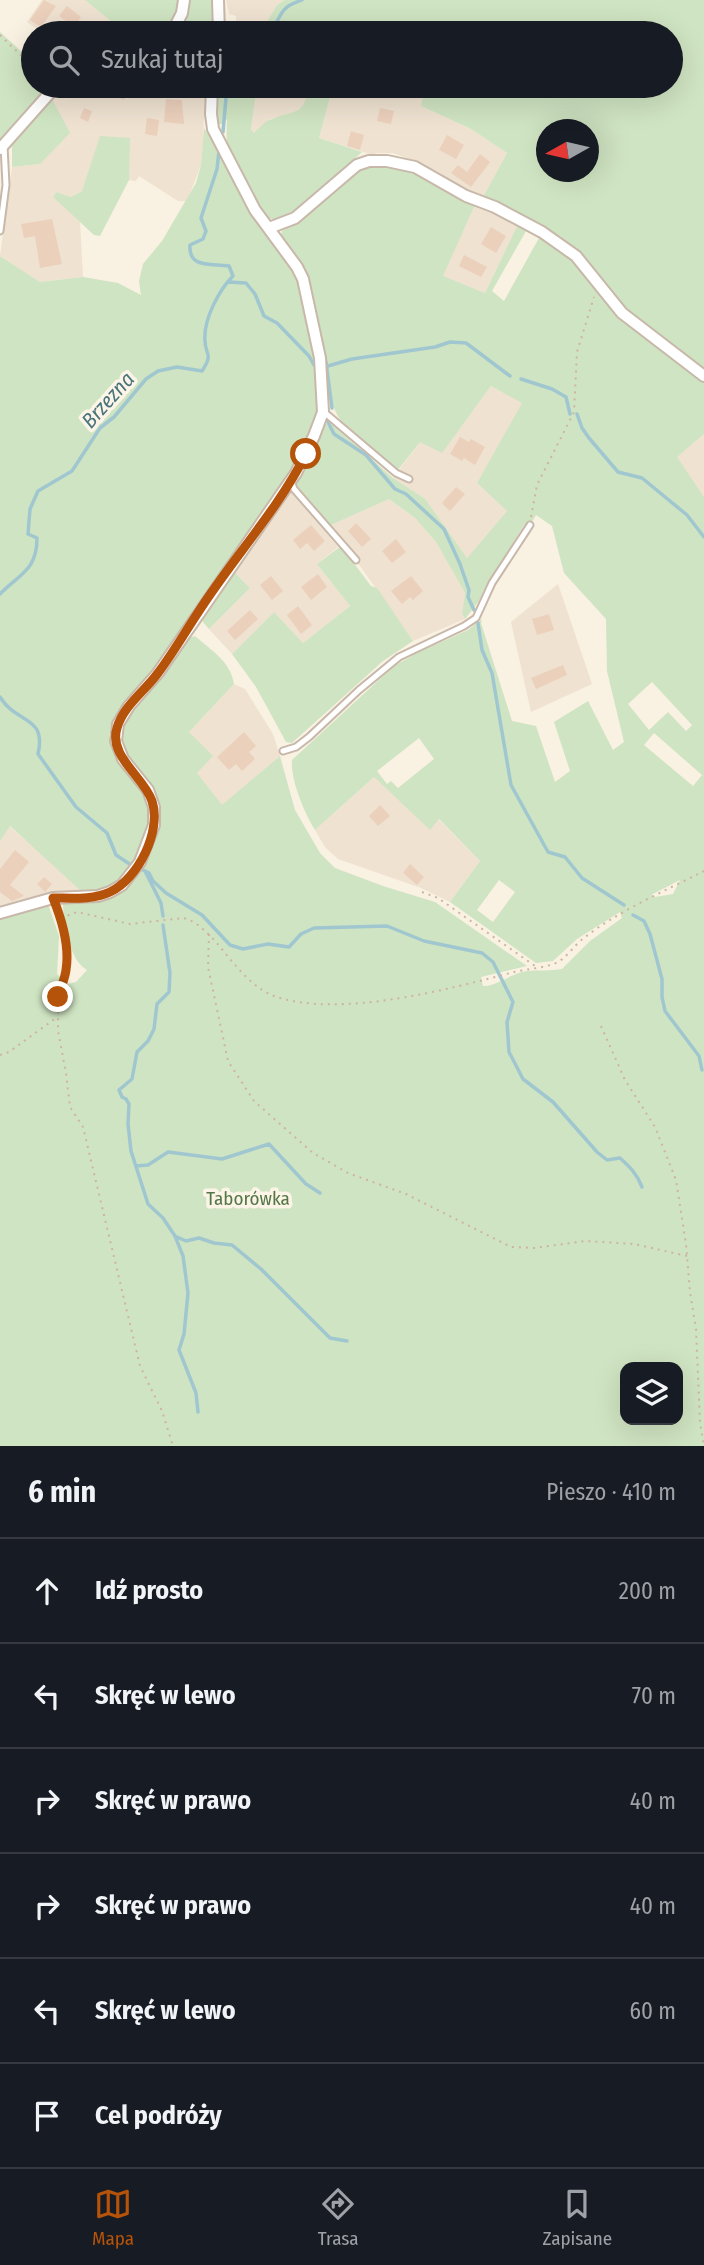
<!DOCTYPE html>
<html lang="pl">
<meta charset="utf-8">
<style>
body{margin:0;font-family:"Fira Sans Condensed",sans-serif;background:#242831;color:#f1f3f6}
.controls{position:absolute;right:21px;bottom:21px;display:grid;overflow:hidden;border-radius:14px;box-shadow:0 7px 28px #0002}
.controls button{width:63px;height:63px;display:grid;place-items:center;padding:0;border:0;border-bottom:2px solid #363941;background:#171b24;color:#f1f3f6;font:35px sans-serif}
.compass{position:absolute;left:536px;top:119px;width:63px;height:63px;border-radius:50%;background:#171b24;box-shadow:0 7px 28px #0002;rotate:262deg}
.stop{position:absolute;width:21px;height:21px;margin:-16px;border:5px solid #b45309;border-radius:50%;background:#fff}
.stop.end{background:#b45309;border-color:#fff;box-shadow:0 2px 7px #0008}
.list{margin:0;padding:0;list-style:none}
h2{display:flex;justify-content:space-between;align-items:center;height:91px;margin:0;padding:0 28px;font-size:30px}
h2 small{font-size:23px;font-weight:400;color:#9ea1a6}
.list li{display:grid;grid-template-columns:46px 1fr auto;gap:21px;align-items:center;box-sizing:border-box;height:105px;padding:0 28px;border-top:2px solid #363941}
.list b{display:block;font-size:26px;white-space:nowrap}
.list em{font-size:23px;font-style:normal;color:#9ea1a6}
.icon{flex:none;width:38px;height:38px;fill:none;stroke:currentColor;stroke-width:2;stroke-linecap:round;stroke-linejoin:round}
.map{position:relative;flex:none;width:704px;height:1446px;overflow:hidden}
.search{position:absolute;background:#171b24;box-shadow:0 7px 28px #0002;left:21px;right:21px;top:21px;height:77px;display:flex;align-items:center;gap:18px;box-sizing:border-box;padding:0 24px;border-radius:38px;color:#9ea1a6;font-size:26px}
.sheet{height:721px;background:#171b24}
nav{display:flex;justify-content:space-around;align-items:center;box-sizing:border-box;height:98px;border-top:2px solid #363941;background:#171b24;font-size:19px;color:#9ea1a6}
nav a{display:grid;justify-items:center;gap:4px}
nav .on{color:#b45309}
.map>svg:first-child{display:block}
.residential{fill:#efe2d1}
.green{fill:#cfe4c2;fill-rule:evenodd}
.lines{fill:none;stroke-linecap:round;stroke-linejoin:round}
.stream{stroke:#a0c7d0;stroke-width:3.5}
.building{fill:#ebd0bc}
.lane-casing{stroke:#c8b8aa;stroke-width:9}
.street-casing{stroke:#c8b8aa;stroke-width:14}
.path{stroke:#cfb4a0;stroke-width:2;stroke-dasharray:2 5;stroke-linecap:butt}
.lane{stroke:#fff;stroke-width:5}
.street{stroke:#fff;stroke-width:10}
.route{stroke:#b45309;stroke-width:9}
.labels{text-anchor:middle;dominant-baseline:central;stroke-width:7;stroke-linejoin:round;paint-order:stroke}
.park-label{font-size:19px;fill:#547748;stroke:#fcf5e7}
.water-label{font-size:21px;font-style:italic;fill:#48747e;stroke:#fcf5e7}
</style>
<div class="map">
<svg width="704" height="1446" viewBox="0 0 704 1446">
<rect width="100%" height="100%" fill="#f9f1e2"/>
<!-- residential -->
<path class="residential" d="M42,0H85L125,33H43L27,22Z
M226,0H285L277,5L260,33H237L236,16L229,14Z
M60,86H205L203,145L201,165L187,201H178L139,176L136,181L129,180V138L82,191L71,197L56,192L53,197L80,221L83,277L40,282L0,256L12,167L40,164L51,97Z
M257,86H311L305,104L296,113L270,119L254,133L251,129Z
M333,86H425L421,106L471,129L507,153L482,199L409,159L393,153H377L373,155L319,138Z
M474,207L519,222L485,293L442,276Z
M491,386L523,403L477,483L507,511L467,558L393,478L420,442L460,428Z
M704,434V497L676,457Z
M291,491L338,547L317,564L350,606L303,643L274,612L232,654L209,629L250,588L233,571L267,527L283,499Z
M389,499L415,518L436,542L465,593L462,614L465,619L413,641L331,525Z
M558,584L592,684L531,712L511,622Z
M234,684L245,689L273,734L280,756L222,806L196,773L189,732Z
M374,777L430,829L438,819L480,861L450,902L421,888L338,859L325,847L315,830Z
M9,826L71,880L81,891L54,894L0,909V841Z"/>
<!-- green -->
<path class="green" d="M85,0H182L176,19L167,33H125Z
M188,0H214L215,33H178Z
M285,0H704V370L622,308L578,253L560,236L510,209L482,199L507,153L471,129L421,106L425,86H671V33H436V28L395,33H260L277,5ZM546,130H588V172H546Z
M0,32L22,52L33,57V86H51L17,122L0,146Z
M219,86H257L251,129L254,133C259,128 265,121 272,119C299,108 300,118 311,86H333L319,138L362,152L295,213C287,216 278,222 269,218C255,212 232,157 227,141C226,134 227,126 227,119L222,124H219L217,119Z
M51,97L70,133L40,164L12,167V145L15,138Z
M204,128L298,277L318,372L320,410L300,460L170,647L112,720L109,736L112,748L146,797L152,816L136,860L120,880L102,891L87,893L81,891L10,826L0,841V256L40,282L83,277L118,283L141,295L139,281L143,264L162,241L196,183L201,165Z
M100,136L130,138L129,180L100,236L94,235L53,197L56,192L71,197L82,191Z
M387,164C422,170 452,194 484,208L474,207L443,276L485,293L519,222L560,247L583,268L605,302L635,329L704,382V434L677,457L704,497V1446H0V919L48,904L59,936L57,974L68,984L76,982L87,970C69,960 63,922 63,902L121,890L139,874L161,824L160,809L152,788L120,745V731L126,717L144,698L189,638L195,636C211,650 231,662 234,684L189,732L213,756L197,773L222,805L280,756L295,810L320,853L335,868L383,886L435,902L527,966L481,977L483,986C498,986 511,973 527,971C539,970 551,971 562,969L590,941L622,918L620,912L577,939L553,961L536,963L450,902L480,861L439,819L430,830L374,777L315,830C305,814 290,779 292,760L394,666L417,653L468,630L482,619L481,623L512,721L536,726L555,782L570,771L554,722L588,701L613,750L624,742L607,671L606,619L564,573L552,526L536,515L532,522L524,525L484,590L479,601L465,619L462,614L465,593L436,542L415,518L389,499L331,525L295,487L296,480L313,452L325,424L333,425L393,478L425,499L467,558L507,511L477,483L522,403L491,386L442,453L420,442L398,470L342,422C331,408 330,393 327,376C323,346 318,312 310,283C305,266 291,251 281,237L282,231L305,215L344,180L361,169ZM526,231L539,238L504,301L492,291ZM652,682L692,725L686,731L668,712L649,730L628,704ZM654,733L702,775L693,786L644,745ZM419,738L434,759L398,788L391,781L387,784L377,771ZM499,880L515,892L493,922L477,910ZM680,880L673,894L655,897L651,895ZM625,1367H678V1420H625Z
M341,546L371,586L377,588L413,641L383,661L292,743L286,742L256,687L232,654L274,612L303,643L350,606L317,564Z
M233,571L250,588L209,629L203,622L202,617Z"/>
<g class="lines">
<!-- stream -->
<path class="stream" d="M268,33C278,26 277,16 286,8C290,4 297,2 302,0
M223,132L227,86
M228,282L246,283L255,294L264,316L277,323L309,356L314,365H317
M326,362L332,408
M328,366L352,359L435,347L450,342L466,343L510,376
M521,379L552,389L566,397L570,414
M577,414L582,428L589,438L618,472L642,478L687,515L704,537
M328,422L334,434L366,455L395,489L406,494L444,529L460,564L469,590L468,597L474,610
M0,594C19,574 37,571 37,538L28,534L30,509L38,491L72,471L100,428L114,417L146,379L158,371L177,367L202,371C214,353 205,355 205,341C203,320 219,290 233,276L229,266C212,263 188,269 190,245L203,239L206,231L201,218L217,169L219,151
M478,623L482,650L492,673L511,785L548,852L565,857L582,878L624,905
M0,697C16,724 47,715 38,754L76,807L107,833L116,855L131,865
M141,869L149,873L153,881L166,893L202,915L230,945L243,949L268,944L289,947L301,934L314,928L387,926L424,941L482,953L493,962L513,1002L507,1022L509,1052L523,1079L553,1102L597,1152L607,1160L620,1158C630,1167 637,1174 642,1187
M145,871L161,903L163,916
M633,915L644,921L650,934L662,979V997L665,1011L699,1056L702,1070
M163,925L170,973L169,992L157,1004L154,1029L148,1041L137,1052L132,1079L119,1090L122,1097L126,1099L129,1104L128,1124L131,1151L148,1204L163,1218L175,1236L183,1256L188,1293L184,1334L179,1350L196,1393L198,1412
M136,1166L148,1165L168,1152L222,1159L269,1144L306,1184L320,1193
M177,1237L186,1241L199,1238L214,1243L232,1245L261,1269L330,1338L347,1341"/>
</g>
<!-- building -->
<path class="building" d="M44,0L56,6L41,27L30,20Z
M67,6L81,17L74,27L59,16Z
M115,86H130L124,100L111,95Z
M264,86H293L292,95L287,94V98L270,96L271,92L263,91Z
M166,99L182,100L184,124L164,122Z
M84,108L92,111L88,122L80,118Z
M380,108L394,111L391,124L377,121Z
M147,118L159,120L157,136L145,134Z
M351,131L364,135L360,150L347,146Z
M447,135L464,145L456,159L439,150Z
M480,154L490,162L471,187L451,173L458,165L467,172Z
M52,219L62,264L40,268L35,236L24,238L21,224Z
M491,227L506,236L496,253L481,244Z
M464,255L487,267L481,277L459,266Z
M460,437L469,442L471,439L485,447L475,465L464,458L462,461L450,454Z
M456,487L465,494L450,511L442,503Z
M356,523L371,539L362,547L348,531Z
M311,525L325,541L314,551L307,543L300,549L293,540Z
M396,539L406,552L392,563L382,551Z
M318,574L327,587L311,600L301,587Z
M271,576L283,591L272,600L260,585Z
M411,576L423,591L413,600L410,597L402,604L391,591Z
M298,606L312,625L301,634L287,615Z
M250,610L258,619L235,640L227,631Z
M549,614L554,630L537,635L532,619Z
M563,665L567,675L536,689L531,678Z
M244,732L256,746L249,752L255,759L242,771L236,764L229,770L217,757Z
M380,805L390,816L378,826L369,816Z
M15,850L29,862L10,885L24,896L12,901L0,892V869Z
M410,864L424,877L417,885L403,873Z
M44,877L52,884L45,892L37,884Z"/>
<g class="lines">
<defs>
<path id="lane" d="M0,231L6,185L4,146
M324,412L396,473L409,479
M291,481L294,489L356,560
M283,751L296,747L309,737L359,690L399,657L464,626L476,618L492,583L530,525"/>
<path id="street" d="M218,0L219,33
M172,33L182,13L184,0
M0,149L56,86
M269,228L295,218L357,165L369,161H387L415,167L466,196L495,207L542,232L576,256L622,313L704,376
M0,913L53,898L98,896L110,892L122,885L140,862L154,825V807L148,790L123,759L116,741L118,724L129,706L158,673L296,473L314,436L323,412L320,358L303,279L297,267L255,210L213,129L211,114L212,86"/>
</defs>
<!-- lane casing -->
<use href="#lane" class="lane-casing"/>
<!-- street casing -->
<use href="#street" class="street-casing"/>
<!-- path -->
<path class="path" d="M0,35L33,67
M531,517L537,485L574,412L577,352L594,297
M422,892L438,898L535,966
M57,909L66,943L67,970L58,997V1031L66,1073L70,1107L83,1127L140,1366L162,1411L173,1446
M61,918L77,912L130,924L183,918C215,925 235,981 274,996C338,1019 450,989 514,972C527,969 544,968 556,963C567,958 574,945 584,938C618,911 665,891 704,871
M209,934L208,967L228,1061L254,1101L313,1153L348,1173L406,1194L511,1247L535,1248L585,1241L634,1244L687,1256
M601,1026L625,1080L655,1127L676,1180L686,1244L690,1292L696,1329L700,1423L704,1446
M0,1055L9,1052L56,1018"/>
<!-- lane -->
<use href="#lane" class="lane"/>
<!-- street -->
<use href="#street" class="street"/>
</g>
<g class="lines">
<!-- route -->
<path class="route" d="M58,997C60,989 65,979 66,970C70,946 62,920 53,898C72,898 93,900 110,892C138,879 162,831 152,801C144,777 108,756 117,728C123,706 145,691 158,673C173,653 185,632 199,611C233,558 277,511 306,454"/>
</g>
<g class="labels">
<!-- park labels -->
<g class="park-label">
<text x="248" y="1198">Taborówka</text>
</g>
<!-- water labels -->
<g class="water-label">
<text transform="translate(108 400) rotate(-48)">Brzezna</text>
</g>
</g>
</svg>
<div class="controls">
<button><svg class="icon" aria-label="layers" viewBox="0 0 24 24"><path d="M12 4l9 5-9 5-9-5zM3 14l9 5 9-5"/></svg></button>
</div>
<svg class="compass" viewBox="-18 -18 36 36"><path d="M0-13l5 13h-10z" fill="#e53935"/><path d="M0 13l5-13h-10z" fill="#9ea1a6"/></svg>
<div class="stop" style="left:306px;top:454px"></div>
<div class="stop end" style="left:58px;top:997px"></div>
<div class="search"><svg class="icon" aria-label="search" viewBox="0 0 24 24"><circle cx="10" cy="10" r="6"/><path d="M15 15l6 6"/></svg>Szukaj tutaj</div>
</div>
<section class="sheet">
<h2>6 min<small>Pieszo · 410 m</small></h2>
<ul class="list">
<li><svg class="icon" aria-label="ahead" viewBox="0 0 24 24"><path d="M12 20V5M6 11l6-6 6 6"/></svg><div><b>Idź prosto</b></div><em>200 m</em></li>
<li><svg class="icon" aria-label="left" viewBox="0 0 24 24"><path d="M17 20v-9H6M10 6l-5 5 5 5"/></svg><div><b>Skręć w lewo</b></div><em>70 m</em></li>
<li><svg class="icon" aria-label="right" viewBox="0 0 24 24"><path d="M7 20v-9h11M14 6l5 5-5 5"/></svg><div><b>Skręć w prawo</b></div><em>40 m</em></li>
<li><svg class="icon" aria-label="right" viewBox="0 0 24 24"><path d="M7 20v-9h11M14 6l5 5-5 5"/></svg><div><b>Skręć w prawo</b></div><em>40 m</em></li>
<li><svg class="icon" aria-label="left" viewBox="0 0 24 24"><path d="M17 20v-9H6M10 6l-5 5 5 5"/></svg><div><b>Skręć w lewo</b></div><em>60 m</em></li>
<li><svg class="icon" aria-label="arrive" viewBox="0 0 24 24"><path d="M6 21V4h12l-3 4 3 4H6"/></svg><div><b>Cel podróży</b></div></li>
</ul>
</section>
<nav>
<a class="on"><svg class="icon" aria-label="map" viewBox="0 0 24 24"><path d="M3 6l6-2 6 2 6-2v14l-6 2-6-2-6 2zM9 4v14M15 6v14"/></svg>Mapa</a>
<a><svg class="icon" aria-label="directions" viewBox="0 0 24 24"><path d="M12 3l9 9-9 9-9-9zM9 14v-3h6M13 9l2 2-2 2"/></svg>Trasa</a>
<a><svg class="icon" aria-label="saved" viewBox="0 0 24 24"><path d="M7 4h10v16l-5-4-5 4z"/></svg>Zapisane</a>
</nav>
